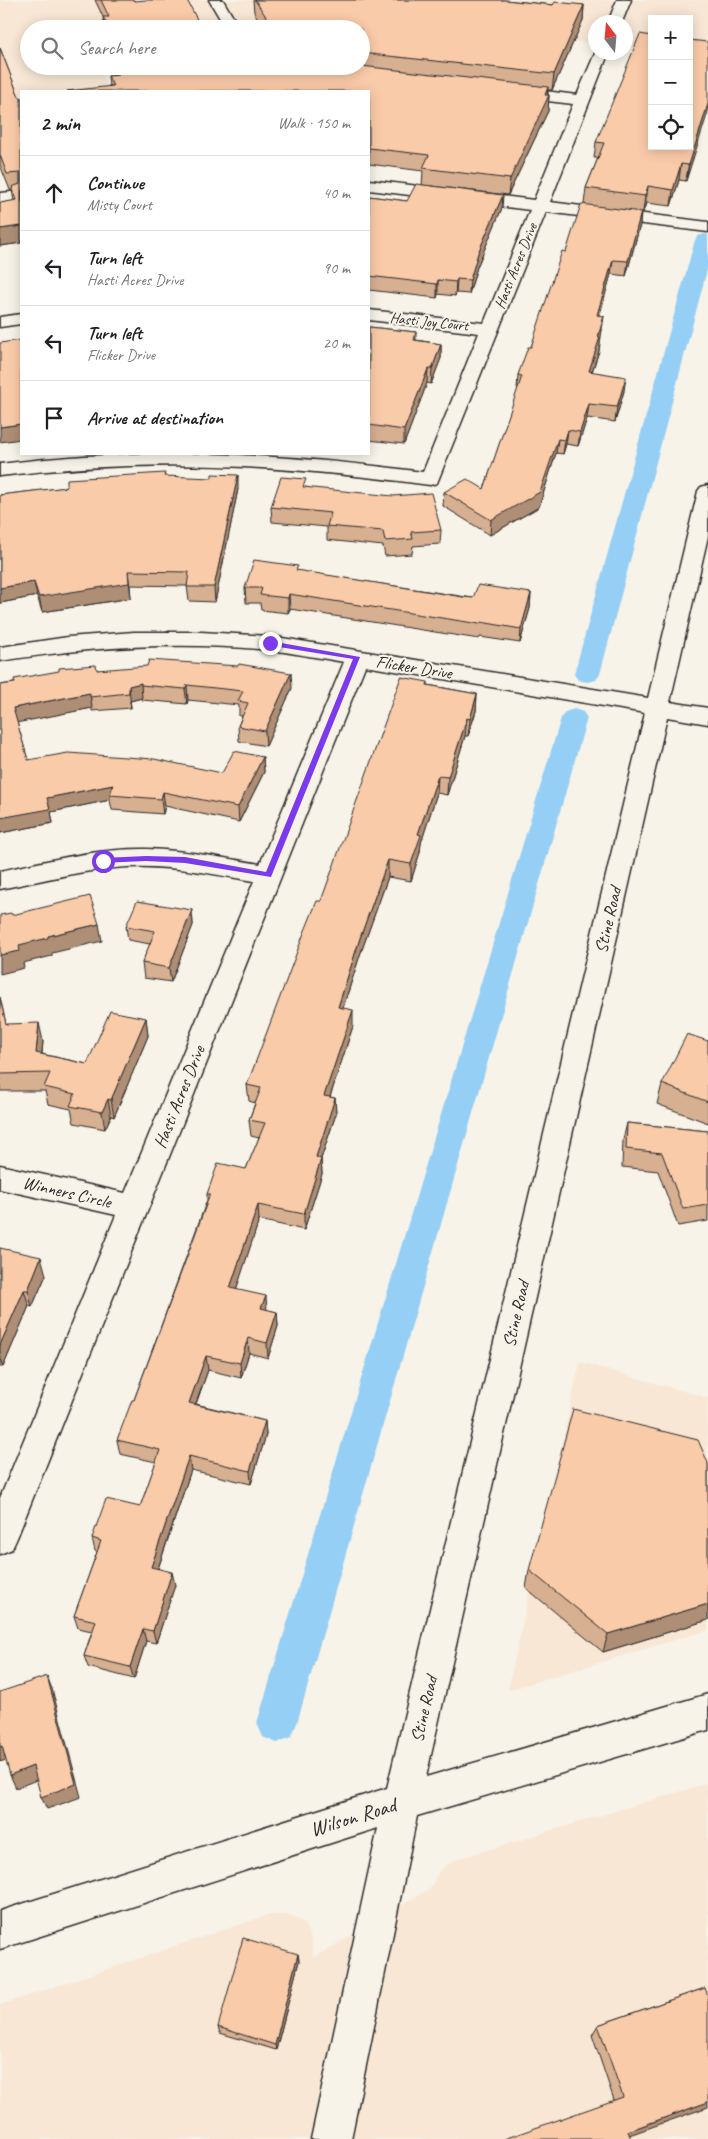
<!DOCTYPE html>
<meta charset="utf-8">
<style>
body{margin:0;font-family:Caveat,sans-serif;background:#f2f2f2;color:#202124}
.controls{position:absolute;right:15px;top:15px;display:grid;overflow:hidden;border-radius:0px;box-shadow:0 2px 12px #0003}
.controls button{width:45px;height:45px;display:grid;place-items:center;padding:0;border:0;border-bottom:1px solid #e0e0e0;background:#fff;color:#202124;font:25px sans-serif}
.compass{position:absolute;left:588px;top:15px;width:45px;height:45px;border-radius:50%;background:#fff;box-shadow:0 2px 12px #0003;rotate:344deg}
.stop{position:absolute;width:15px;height:15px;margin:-11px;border:4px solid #7c3aed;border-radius:50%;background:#fff}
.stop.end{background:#7c3aed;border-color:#fff;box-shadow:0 1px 5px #0008}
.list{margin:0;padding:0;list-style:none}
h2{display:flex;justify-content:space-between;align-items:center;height:65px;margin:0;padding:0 20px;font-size:21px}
h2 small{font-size:16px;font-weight:400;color:#757577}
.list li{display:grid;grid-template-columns:32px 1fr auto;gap:15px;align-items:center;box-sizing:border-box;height:75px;padding:0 20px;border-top:1px solid #e0e0e0}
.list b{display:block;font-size:19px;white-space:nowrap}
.list p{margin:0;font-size:16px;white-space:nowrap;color:#757577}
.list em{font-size:16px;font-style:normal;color:#757577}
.icon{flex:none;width:28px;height:28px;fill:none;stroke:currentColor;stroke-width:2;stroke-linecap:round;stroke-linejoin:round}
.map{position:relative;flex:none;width:708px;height:2139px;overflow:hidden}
.search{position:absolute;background:#fff;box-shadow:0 2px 12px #0003;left:20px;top:20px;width:350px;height:55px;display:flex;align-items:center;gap:12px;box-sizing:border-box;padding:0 18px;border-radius:28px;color:#757577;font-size:19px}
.panel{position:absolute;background:#fff;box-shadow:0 2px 12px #0003;left:20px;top:90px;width:350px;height:365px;border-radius:0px}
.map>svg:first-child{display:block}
.built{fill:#f8e7d5}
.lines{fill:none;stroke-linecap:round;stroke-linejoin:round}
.canal{fill:#95cff5;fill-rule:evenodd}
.minor-casing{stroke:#2b2b2b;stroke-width:3}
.minor{fill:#f7f3e8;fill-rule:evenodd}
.wall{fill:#d7af91;stroke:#2b2b2b}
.shaded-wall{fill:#af8e76;stroke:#2b2b2b}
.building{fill:#facba9;stroke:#2b2b2b}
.route{fill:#7c3aed}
.labels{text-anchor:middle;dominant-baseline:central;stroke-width:4;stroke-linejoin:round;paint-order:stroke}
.far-street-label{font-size:15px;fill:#2b2b2b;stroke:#f7f3e8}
.street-label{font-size:18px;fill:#2b2b2b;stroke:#f7f3e8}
.near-street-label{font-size:21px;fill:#2b2b2b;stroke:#f7f3e8}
</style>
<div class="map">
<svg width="708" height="2139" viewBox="0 0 708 2139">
<rect width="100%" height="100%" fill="#f7f3e8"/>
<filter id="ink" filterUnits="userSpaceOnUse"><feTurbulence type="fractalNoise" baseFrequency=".02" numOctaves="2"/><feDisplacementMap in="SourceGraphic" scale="10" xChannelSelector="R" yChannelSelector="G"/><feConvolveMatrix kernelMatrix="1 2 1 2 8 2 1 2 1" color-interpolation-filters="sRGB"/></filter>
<g filter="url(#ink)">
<!-- built -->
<path class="built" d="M0,0H708V57L689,54V19H652V50L626,48V22H596L595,44L471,31L29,29V66H162L102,73L109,91H21V111L0,114Z
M580,1362L708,1398V1630L508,1690Z
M708,1783V2139H0V2005L268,1915H288L303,1922L311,1938L313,1958L431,1888L439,1871L454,1860Z"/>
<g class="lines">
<!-- canal -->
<path class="canal" d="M705,234L708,235V266L600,674L596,680L587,682L578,680L574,674L695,240L698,236Z
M574,709L583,712L587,718L297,1723L291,1737L277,1743L263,1737L257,1723L561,718L565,712Z"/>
<defs>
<path id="minor" d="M209,0H223L240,29H226Z
M617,0H631L622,22H608Z
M596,51V52H609L550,202L708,222V232L546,212L437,483L430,485C281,465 150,457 0,476V464C141,446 282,453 423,472L479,333L369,320V310L484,323L530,210L369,190V180L534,200L573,104L513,97L505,92L513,87L577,95Z
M21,191V201L0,203V193Z
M21,314V324L0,327V317Z
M708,485V536L670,702L708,708V724L667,717L426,1777L708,1694V1730L417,1816L351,2139H311L378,1828L0,1949V1911L387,1788L645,713L365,666L17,1538L12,1549L0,1554V1498L116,1215L0,1189V1165L125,1193L254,881C212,874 170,865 128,867C85,869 42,881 0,889V871C48,861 97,848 147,849C185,850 223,858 260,864L344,662C319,658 294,653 269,650C179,641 89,647 0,661V647L68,637L134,632H201L270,636L648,698L698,491L701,487Z"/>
</defs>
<!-- minor casing -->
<use href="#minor" class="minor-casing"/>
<!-- minor -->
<use href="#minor" class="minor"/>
</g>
<!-- wall -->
<path class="wall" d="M95,0H134L135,1L202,29H105L103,17Z
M253,0H505L553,5H584L583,20L552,90H548V95H549L548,111L508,195L422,185L423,171L369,164V91L109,86L108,76L115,75L114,66H361V29H264L254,12Z
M708,42L686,181L679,180L671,206L646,203L643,212H641L640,225L626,276L611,274L599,315L602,330L600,338L599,351L592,372L624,391L615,422L587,418L578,446L566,444L563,454L556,453L539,507L490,535L443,506L444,492L484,489L518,390L517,389L518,375L531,347L584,204L586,188L598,158H594L596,142Z
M0,48L19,97H21V243L0,246V203L14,201L12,190H10L0,165Z
M369,196L407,201L502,208L477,267L469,294L456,293L455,296L438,294L437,298L369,290Z
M369,327L416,332V340L441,344V358L431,384L427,383L404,444L369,440Z
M165,476L238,489L215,602L189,601L187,586L130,585L131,598L42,612L37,596L0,603V495Z
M306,487L441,530L440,544L413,546L412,554L385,556L383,546L327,540V527L272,522L271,507Z
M298,571L473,598L531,593L530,608L520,643L480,637L479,639L290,609L288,613L261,610L260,603H246L245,588Z
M97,670L292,688L266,746L239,741L238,726L242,716H239V705L188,700L187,704L142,700V698L130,701L131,708L92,711V708L17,722L28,760L222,773L263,757L264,772L239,822L165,806L163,814L112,810L110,800L51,812L53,823L0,833V685Z
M428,682V685L477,694L476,711L468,736H465L447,795L437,793L421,843L420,852L411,881L388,877L360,955L343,1008L353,1026L330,1097L335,1098L336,1114L321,1159L322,1174L304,1230L259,1220L236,1289L267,1310L277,1312L278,1326L268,1358L249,1353L241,1378L208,1370L196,1404L265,1421L266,1435L251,1484L191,1470L158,1569L175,1585L156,1643L146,1641L134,1679L88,1667L84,1656L92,1631L78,1628L74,1616L97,1552L95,1551L92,1538L140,1507L156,1462L120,1454L117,1440L134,1400L207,1200V1194L246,1169L259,1138L251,1136L249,1120L255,1103L249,1101L247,1085L321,901Z
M192,910L193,925L171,982L144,978L142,963L150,944L128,940L126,926Z
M0,997L6,1024L43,1041L42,1054L87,1064L146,1018L148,1036L114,1117L111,1116L105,1129L74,1123L71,1109L48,1104L45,1091H0Z
M708,1041V1123L657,1104L662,1084Z
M627,1123L708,1131V1221L678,1226L658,1171L622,1167L623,1140Z
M0,1248L46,1275L32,1307L29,1306L3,1367H0Z
M708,1463V1620L603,1652L526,1588L529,1570Z
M298,1954L299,1961L276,2050L220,2033L218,2027Z
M705,1988L630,2135L614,2100L592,2035L598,2025Z"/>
<!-- shaded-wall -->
<path class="shaded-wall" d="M584,5L583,20L552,90L554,74Z
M548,87L547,99L549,95L548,111L508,195L510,179Z
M708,104V112L686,181L689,165Z
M681,164L679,180L671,206L673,190Z
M648,186L646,203L643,212L645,196Z
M503,195L502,208L477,267L469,294L470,280L478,253Z
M641,212L640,225L626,276L628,261Z
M21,226V243L0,246V229Z
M613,260L611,274L596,329L597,315Z
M457,279L456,293L455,296L456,282Z
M438,280V294L437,298V284Z
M604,316L599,351L587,386L589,371Z
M441,344V358L431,384L432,369Z
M428,369L427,383L404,444V430Z
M626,377L624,391L615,422L617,407Z
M589,404L587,418L578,446L580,432Z
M21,424V439L0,442V427Z
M568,430L566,444L563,454L565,440Z
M558,439L556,453L539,507L490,535L491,520Z
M238,475V489L215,602L214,587Z
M128,571L131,598L42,612L39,597Z
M34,582L37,596L0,603V588Z
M531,593L530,608L520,643L521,629Z
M289,594L290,609L288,613V598Z
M291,673L292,688L266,746L265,731Z
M141,683V685L142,698L130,701L131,708L129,686Z
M187,685L188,700L187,704L185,689Z
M90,693L92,708L16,723L13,708Z
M477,694L476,711L468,736L470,719Z
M467,718L465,736L447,795L448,777Z
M263,757L264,772L239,822L238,807Z
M438,776L437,793L421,843L420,852L411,881V864L418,834Z
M113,785L110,795V800L51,812L53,823L0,833V818L47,798Z
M163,792L165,806L163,814L161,799Z
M388,860V877L360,955L338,1023V1007L360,938Z
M192,910L193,925L171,982L169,968Z
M99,924L102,941L52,953V956L23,963L24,968L0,974V955L19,945L48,936Z
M353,1010V1026L325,1112L324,1096Z
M146,1018L148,1036L114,1117L111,1100Z
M39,1023L43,1041L40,1070L36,1053Z
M335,1098L336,1114L316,1173V1157Z
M108,1099L111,1116L105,1129L102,1112Z
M321,1159L322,1174L304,1230V1214Z
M258,1205L259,1220L232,1303L230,1288Z
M41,1257L46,1275L32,1307L28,1290Z
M24,1290L29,1306L3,1367L0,1359V1345Z
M266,1296L267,1311L261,1308Z
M277,1312L278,1326L268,1358L267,1343Z
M248,1338L249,1353L241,1378L240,1363Z
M206,1356L208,1370L191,1417L189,1403Z
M265,1421L266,1435L251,1484L250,1471Z
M189,1456L191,1470L154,1580L151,1567Z
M172,1572L175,1585L156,1643L153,1631Z
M708,1604V1620L603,1652L608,1634Z
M143,1629L146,1641L134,1679L130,1667Z
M47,1676L52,1689L81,1797L47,1809L41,1797Z
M2,1746L9,1759L0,1762V1747Z
M33,1766L39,1779L16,1788L10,1775Z
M298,1954L299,1961L276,2050L275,2045Z
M708,2102V2107L621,2138L628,2131Z"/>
<!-- building -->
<path class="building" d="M101,0H134L135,1L146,0H187L202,29H109L103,17H109Z
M255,0H505L553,5L555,2L584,5L554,74L361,53V29H274Z
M640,34L652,36V146H689V40L708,42V104L689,165L681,164L673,190L648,186L645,196L586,188L604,143L596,142Z
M0,48L19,97H21V226L0,229V203L17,200L12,187L20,184V173L7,174L0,155Z
M115,66H361L548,87L545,95H549L510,179L423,168L429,155L369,148V91H67L113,86L108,76L119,75Z
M416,184L503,195L478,253L470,280L457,279L456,282L438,280L437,284L369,276V196L407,201Z
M581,204L641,212L628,261L613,260L597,315L604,316L598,337H600L589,371L626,377L617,407L589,404L580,432L568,430L565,440L558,439L540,492L491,520L444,492L467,479L484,489L522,376L518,375L528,347H531L562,251L566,252Z
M369,327L416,332L414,340L441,344L432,369H428L404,430L369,425Z
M21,340V424L0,427V343Z
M165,473L164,476L212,478V474L238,475L214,587H187L189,572L128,571L129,583L39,597L34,582L0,588V495L67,487V479Z
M281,477L306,479L303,487L393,496L431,493L441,530L411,532L413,539L385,541L383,531L327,526L331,513L271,507Z
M254,560L298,566L296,570L463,597L473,598L478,585L531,593L521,629L481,622L480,624L289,594L288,598L260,595L262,588H245Z
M149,660L238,666L239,664L291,673L265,731L238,726L248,703L238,701L243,691L187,685L185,689L141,685V683L129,686V693L90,697V693L13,708L28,760L68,753L154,759L222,773L234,751L263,757L238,807L163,792L161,799L110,795L113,785L47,798L50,809L0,818V685L15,683L14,679L59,671V668L96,665L97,670L147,666Z
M401,677L428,682L427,685L477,694L470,719L467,718L448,777L438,776L418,834L421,835L411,864L388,860L360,938L338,1007L353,1010L324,1096L335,1098L316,1157L321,1159L304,1214L258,1205L230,1288L266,1296L261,1308L277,1312L267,1343L248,1338L240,1363L206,1356L189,1403L265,1421L250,1471L189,1456L151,1567L172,1572L153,1631L143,1629L130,1667L84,1656L96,1621L74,1616L101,1541L92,1538L106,1499L140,1507L160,1450L117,1440L132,1400H134L210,1194H207L218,1163L246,1169L265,1123L249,1120L261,1088L247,1085L304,933L317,901H321Z
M90,896L99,924L48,936V938L19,945L20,951L0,955V915L11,913L12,915Z
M137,901L192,910L169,968L142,963L155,931L126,926Z
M0,998L6,1024L39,1023L36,1053L87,1064L110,1011L146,1018L111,1100L108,1099L102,1112L70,1106L75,1094L44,1087L50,1073L0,1074Z
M687,1034L708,1041V1102L662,1084Z
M627,1123L708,1131V1205L683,1209L662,1153L626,1149Z
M0,1248L41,1257L28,1290H24L0,1345Z
M573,1409L698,1440L708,1463V1604L608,1634L529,1570Z
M47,1676L76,1784L41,1797L33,1766L10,1775L2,1746L0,1747V1692Z
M243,1938L298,1954L275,2045L218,2027Z
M705,1988L708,1996V2102L628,2131L631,2139H504L623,2097L598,2025Z"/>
</g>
<!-- route -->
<path class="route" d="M270,641L360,657L271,877L185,863L146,861L100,863L99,861L103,858L146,856L185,857L266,872L353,659L267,645Z"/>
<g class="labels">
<!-- far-street labels -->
<g class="far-street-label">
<text transform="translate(516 266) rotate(-68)">Hasti Acres Drive</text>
<text transform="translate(429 322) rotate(6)">Hasti Joy Court</text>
</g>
<!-- street labels -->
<g class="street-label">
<text transform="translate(414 667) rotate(9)">Flicker Drive</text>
<text transform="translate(608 920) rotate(-77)">Stine Road</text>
<text transform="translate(179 1097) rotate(-68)">Hasti Acres Drive</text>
<text transform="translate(67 1192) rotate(13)">Winners Circle</text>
<text transform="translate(516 1314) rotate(-77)">Stine Road</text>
<text transform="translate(424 1709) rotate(-77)">Stine Road</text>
</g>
<!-- near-street labels -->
<g class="near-street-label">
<text transform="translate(353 1817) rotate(-17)">Wilson Road</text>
</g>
</g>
</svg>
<div class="controls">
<button>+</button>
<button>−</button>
<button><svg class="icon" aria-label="locate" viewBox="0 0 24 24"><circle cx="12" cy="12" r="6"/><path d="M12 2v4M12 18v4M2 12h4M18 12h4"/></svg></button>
</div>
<svg class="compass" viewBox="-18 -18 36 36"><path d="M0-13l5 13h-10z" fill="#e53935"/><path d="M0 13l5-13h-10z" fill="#757577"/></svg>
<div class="stop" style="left:103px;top:861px"></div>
<div class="stop end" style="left:270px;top:643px"></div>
<div class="search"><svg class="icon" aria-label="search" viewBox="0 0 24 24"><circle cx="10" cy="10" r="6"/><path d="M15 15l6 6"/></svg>Search here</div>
<section class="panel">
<h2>2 min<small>Walk · 150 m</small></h2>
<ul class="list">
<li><svg class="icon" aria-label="ahead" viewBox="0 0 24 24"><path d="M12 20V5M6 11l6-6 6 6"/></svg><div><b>Continue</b><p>Misty Court</p></div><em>40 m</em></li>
<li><svg class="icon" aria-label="left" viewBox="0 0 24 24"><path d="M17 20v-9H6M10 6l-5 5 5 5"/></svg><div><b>Turn left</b><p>Hasti Acres Drive</p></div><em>90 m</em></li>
<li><svg class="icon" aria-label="left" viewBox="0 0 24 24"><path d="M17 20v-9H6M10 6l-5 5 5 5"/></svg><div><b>Turn left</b><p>Flicker Drive</p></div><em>20 m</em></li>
<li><svg class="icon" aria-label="arrive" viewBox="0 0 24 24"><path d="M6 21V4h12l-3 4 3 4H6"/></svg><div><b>Arrive at destination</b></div></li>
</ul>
</section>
</div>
